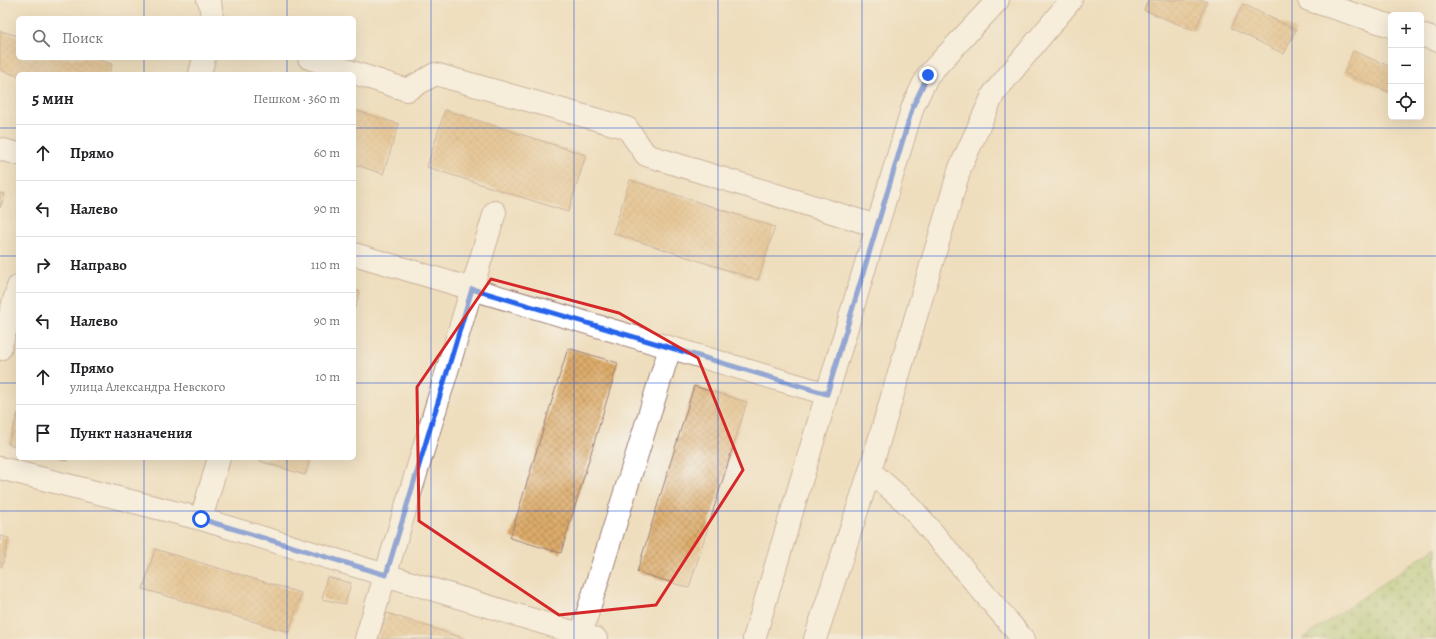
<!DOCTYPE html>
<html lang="ru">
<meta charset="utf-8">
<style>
body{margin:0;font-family:Alegreya,serif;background:#f6f6f6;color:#202124}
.controls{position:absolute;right:12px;top:12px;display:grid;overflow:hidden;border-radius:6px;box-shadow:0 4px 16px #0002}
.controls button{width:36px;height:36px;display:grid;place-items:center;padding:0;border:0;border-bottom:1px solid #e0e0e0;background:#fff;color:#202124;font:20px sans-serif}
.stop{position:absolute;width:12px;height:12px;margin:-9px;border:3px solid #2563eb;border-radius:50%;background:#fff}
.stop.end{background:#2563eb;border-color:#fff;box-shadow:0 1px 4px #0008}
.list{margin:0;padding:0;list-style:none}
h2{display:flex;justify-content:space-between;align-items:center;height:52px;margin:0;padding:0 16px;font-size:17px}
h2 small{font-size:13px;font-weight:400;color:#757577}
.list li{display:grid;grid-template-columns:26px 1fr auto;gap:12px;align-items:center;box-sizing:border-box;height:56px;padding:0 16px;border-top:1px solid #e0e0e0}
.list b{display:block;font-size:15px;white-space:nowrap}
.list p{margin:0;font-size:13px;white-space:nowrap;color:#757577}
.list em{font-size:13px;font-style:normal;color:#757577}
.icon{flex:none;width:22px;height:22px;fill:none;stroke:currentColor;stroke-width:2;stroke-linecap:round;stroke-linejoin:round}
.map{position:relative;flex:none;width:1436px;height:639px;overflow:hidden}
.search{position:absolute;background:#fff;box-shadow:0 4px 16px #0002;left:16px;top:16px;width:340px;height:44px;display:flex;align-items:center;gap:10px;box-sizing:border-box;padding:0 14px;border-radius:6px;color:#757577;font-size:15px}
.panel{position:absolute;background:#fff;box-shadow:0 4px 16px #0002;left:16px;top:72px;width:340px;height:388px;border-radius:6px}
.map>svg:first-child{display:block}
.cemetery{fill:url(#cemetery-stones);stroke:#75724e}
.building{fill:url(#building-cross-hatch)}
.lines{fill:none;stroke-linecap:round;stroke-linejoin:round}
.minor-casing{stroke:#9c7e74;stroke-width:24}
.minor{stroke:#fff;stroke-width:22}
.route{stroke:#2563eb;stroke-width:5}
.marked{fill:none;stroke:#d62828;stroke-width:3;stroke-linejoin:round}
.grid{fill:none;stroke:#1d4ed8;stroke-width:1;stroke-opacity:0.55}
</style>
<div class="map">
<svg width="1436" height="639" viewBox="0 0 1436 639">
<defs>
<pattern id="cemetery-stones" width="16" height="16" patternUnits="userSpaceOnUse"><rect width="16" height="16" fill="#a0c570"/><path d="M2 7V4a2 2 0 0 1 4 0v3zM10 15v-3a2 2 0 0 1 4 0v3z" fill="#849f5c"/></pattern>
<pattern id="building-cross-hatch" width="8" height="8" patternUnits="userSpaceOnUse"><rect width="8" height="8" fill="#ddac6a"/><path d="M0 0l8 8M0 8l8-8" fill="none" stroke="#b58b57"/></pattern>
</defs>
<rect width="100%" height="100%" fill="#f6f6f2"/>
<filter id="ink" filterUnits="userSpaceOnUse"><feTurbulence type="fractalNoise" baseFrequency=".025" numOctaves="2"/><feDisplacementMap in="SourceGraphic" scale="8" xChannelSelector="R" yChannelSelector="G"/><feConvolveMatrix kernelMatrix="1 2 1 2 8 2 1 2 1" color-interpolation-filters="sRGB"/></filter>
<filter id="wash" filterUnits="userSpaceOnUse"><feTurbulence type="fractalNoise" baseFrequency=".012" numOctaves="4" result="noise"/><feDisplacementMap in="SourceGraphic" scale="16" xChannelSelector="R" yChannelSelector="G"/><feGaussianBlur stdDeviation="0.9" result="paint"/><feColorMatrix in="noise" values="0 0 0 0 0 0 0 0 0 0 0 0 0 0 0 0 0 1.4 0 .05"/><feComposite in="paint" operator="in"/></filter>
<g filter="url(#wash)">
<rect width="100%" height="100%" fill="#efdebe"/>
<!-- cemetery -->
<path class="cemetery" d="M1436,547V639H1302Z"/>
<g id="blocks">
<!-- building -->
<path class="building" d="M1148,0H1203L1207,2L1195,31L1144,10Z
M1243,4L1296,30L1284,54L1231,28Z
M0,31L18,36V58H91L112,64L109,74H18V76L0,70Z
M1353,51L1391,67V93L1344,73Z
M354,110L399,124L383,174L354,164Z
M445,110L586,155L568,212L427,167Z
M630,180L775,227L758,280L613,233Z
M0,193L5,194L0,208Z
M354,290L360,292L354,310Z
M568,348L618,363L561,553L510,538Z
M694,386L747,402L689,588L637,572Z
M18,413V447L8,444Z
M57,458H67L66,461Z
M260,458H310L305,475L260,461Z
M0,536L9,538L2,567L0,566Z
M155,549L301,593L289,632L143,589Z
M327,577L351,583L345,604L322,599Z
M387,613L466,639H378Z"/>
</g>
</g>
<g filter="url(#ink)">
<use href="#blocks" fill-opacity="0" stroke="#9c7e74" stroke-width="1"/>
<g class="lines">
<defs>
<path id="minor" d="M208,0L210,1L212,18
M1309,0L1391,26
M1421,35L1436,40
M309,58L407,90L435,74L627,128L646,155L877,226
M200,74L204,58
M0,149L18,154
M354,254L827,394L913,106L928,75L998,0
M0,349L18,287
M0,468L201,519L596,639
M870,471L910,506L1023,639
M201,519L219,458
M581,634L670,348
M366,639L495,212
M754,639L827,394
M815,639L870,471L960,168L994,93L1071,0"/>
</defs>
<!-- minor casing -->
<use href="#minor" class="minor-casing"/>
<!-- minor -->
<use href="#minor" class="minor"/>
</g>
</g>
<g class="lines" filter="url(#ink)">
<!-- route -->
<path class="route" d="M201,519L386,575L472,289L827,394L913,106L928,75"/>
</g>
<!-- marked area -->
<path d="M0 0H1436V639H0ZM491,279L619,313L698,358L743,470L656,605L559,615L419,521L417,387Z" fill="#efdebe" fill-opacity=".55" fill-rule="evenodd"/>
<path class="marked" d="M491,279L619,313L698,358L743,470L656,605L559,615L419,521L417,387Z"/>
<!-- grid -->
<path class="grid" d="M144,0V18M287,0V18M431,0V639M574,0V639M718,0V639M862,0V639M1005,0V639M1149,0V639M1292,0V639M144,58V74M287,58V74M0,128H18M354,128H1436M0,256H18M354,256H1436M0,383H18M354,383H1436M144,458V639M287,458V639M0,511H1436"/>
</svg>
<div class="controls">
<button>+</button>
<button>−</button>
<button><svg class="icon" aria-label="locate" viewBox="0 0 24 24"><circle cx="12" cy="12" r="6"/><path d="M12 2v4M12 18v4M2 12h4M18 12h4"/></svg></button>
</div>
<div class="stop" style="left:201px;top:519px"></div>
<div class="stop end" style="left:928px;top:75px"></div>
<div class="search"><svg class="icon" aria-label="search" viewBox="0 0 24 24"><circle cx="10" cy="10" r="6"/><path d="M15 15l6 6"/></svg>Поиск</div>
<section class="panel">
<h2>5 мин<small>Пешком · 360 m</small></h2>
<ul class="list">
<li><svg class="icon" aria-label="ahead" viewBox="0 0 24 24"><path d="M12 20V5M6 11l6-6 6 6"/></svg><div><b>Прямо</b></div><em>60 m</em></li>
<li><svg class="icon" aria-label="left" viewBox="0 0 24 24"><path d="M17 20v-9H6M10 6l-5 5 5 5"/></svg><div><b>Налево</b></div><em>90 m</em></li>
<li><svg class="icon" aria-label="right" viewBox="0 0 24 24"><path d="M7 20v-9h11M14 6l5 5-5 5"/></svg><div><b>Направо</b></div><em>110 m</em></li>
<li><svg class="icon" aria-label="left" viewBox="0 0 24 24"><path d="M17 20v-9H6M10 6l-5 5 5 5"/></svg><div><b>Налево</b></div><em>90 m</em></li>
<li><svg class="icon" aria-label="ahead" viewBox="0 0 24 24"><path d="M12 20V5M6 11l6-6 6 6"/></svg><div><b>Прямо</b><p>улица Александра Невского</p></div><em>10 m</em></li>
<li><svg class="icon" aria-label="arrive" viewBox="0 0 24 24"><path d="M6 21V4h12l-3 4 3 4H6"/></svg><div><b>Пункт назначения</b></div></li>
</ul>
</section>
</div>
